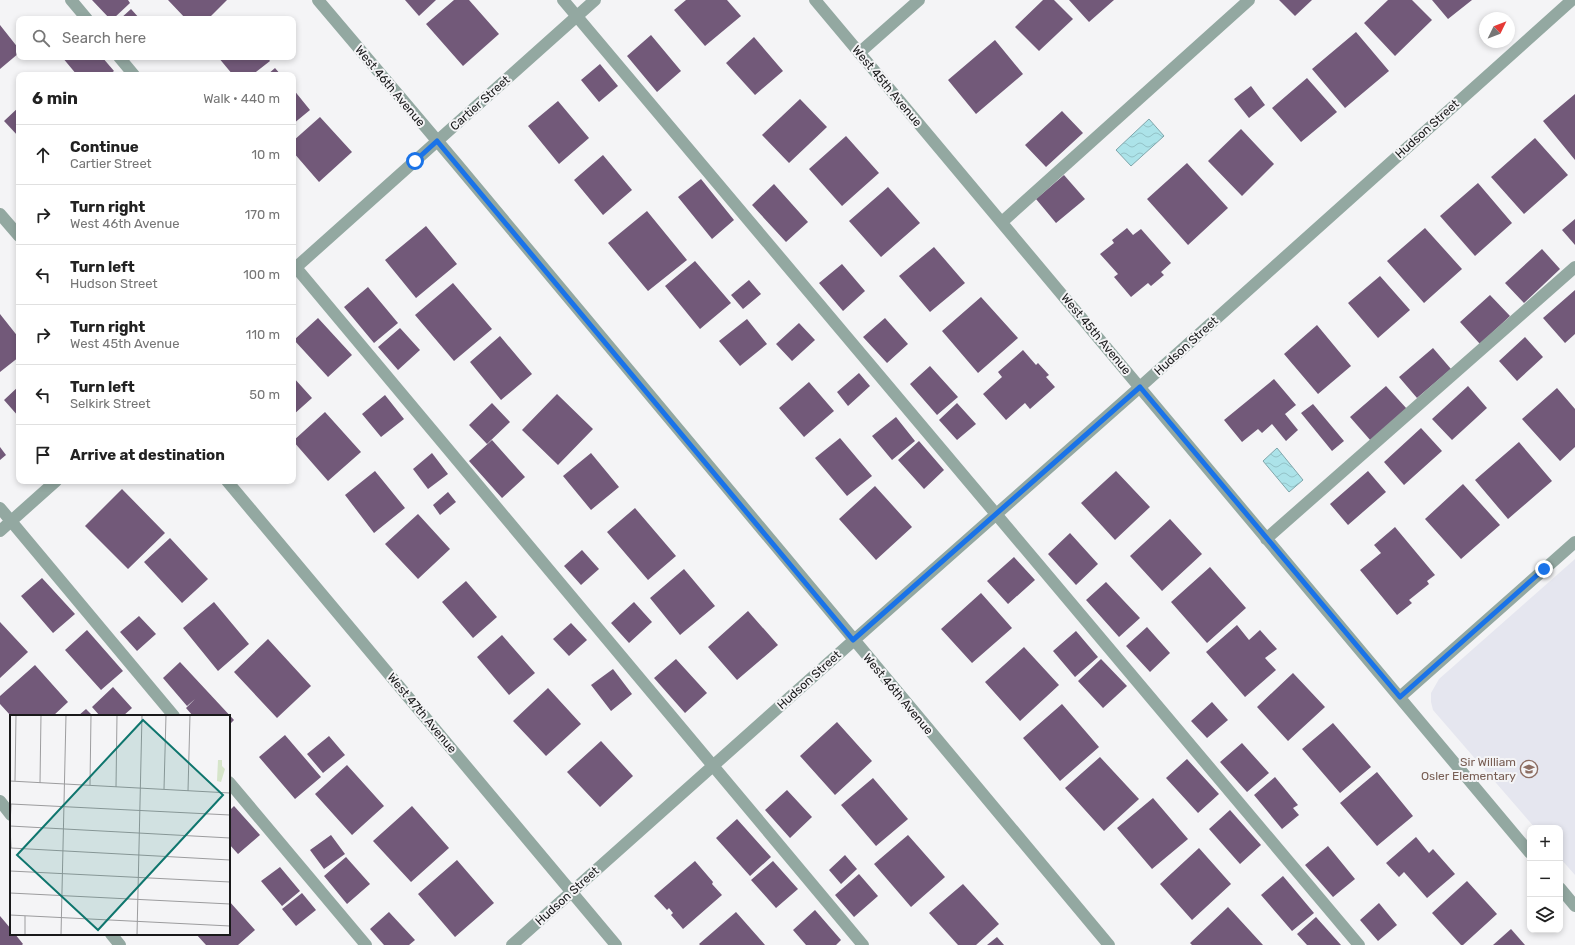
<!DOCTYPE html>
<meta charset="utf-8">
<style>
body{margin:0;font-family:Rubik,sans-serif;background:#f2f2f2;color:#222}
.controls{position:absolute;right:12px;bottom:12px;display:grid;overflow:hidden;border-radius:8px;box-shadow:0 2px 6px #0003}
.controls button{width:36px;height:36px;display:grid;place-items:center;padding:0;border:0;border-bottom:1px solid #e0e0e0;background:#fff;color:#222;font:20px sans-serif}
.compass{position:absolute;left:1479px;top:12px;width:36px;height:36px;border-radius:50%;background:#fff;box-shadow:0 2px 6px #0003;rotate:47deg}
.stop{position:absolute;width:12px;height:12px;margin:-9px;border:3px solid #1a73e8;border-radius:50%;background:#fff}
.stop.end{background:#1a73e8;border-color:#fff;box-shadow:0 1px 4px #0008}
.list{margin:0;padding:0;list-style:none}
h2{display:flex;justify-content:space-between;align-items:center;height:52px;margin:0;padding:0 16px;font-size:17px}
h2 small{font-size:13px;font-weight:400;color:#767676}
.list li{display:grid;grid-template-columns:26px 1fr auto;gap:12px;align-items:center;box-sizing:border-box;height:60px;padding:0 16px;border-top:1px solid #e0e0e0}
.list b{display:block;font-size:15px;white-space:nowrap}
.list p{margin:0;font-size:13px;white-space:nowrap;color:#767676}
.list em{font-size:13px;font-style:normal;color:#767676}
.icon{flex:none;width:22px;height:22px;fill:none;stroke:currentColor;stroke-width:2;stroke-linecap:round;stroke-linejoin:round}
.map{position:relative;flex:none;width:1575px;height:945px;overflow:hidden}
.search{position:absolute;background:#fff;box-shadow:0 2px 6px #0003;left:16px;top:16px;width:280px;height:44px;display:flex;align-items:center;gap:10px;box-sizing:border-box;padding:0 14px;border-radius:8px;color:#767676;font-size:15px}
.panel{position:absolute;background:#fff;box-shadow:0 2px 6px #0003;left:16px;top:72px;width:280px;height:412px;border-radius:8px}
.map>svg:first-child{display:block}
.built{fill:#e5e6ef}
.water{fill:url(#water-waves);stroke:#80a6ab}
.building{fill:#725979}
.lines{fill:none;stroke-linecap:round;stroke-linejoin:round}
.minor{stroke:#93a8a1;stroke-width:12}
.route{stroke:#1a73e8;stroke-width:5}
.labels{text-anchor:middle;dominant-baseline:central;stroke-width:4;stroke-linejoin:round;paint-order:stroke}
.street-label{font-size:12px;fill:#19191a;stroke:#f4f4f6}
.education-label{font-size:12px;fill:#785e54;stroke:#f4f4f6;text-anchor:end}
.inset-road{fill:none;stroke:#9c9c9e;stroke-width:1}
.view{fill:#0f766e;fill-opacity:0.15;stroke:#0f766e;stroke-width:2}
.inset-edge{fill:none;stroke:#19191a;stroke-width:2}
</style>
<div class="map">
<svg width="1575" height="945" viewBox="0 0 1575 945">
<defs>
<pattern id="water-waves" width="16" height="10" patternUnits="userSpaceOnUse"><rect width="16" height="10" fill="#ace3e9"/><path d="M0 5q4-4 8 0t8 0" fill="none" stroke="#93c2c7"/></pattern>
</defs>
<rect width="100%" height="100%" fill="#f4f4f6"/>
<!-- built -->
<path class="built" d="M1575,559V875L1560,858V828H1535L1433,710L1431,702V693L1439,679Z"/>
<!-- water -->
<path class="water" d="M1149,119L1164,136L1131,166L1116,150Z
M1277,448L1303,480L1289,492L1263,461Z"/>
<!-- building -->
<path class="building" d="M92,0H128L130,3L113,19H110Z
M168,0H227L208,19H186Z
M405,0H436L419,16Z
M454,0H469L499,34L463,66L426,24Z
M686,0H727L741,16L705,46L674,10Z
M1043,0H1054L1073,19L1039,51L1015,27Z
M1069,0H1114L1089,22Z
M1279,0H1312L1295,16Z
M1388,0H1412L1432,20L1395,56L1364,23Z
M1432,0H1472L1448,19Z
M131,9L140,19H120Z
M0,25L19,49V53L0,69Z
M1356,32L1389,71L1345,108L1312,69Z
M651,35L681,71L657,92L627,56Z
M754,37L783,71L755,95L726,63Z
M995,40L1023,74L976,114L948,80Z
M62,57H102L114,71L109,75H77Z
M218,57H267L270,61L252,75H233Z
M600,64L618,86L599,102L581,80Z
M275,68L281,75H267Z
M1307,78L1337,112L1301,142L1272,108Z
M1251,86L1265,105L1249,118L1234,99Z
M293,89L310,110L293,124Z
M1575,94V160L1543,121Z
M800,99L827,127L789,163L762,135Z
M558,101L589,138L559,164L528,126Z
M19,107V137L4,121Z
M1062,111L1083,133L1046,167L1025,145Z
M320,117L352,152L319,182L293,152V141Z
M1241,129L1274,164L1242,196L1208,161Z
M846,136L879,173L842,206L809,169Z
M1535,138L1568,175L1524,214L1491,177Z
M603,155L632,190L603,215L574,180Z
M1187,163L1228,208L1188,245L1147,199Z
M1064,175L1085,199L1056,223L1036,199Z
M701,179L734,220L712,239L678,197Z
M1478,183L1512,223L1475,256L1440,216Z
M774,184L808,222L786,242L752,205Z
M888,187L920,223L881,257L849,221Z
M647,211L687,260L648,291L608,243Z
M1575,219V245L1562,230Z
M426,226L457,264L416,298L385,260Z
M1127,228L1133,235L1141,229L1171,263L1161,272L1164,275L1151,286L1148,283L1131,297L1114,277L1118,274L1100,254L1114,243L1112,240Z
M1425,228L1462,269L1424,303L1387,261Z
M934,247L965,283L930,312L899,276Z
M1542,249L1560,269L1524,303L1505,283Z
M695,261L731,303L700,329L665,286Z
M842,264L865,291L843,311L819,283Z
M1380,276L1410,310L1378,338L1348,303Z
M749,280L761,294L743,309L731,295Z
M453,283L492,329L454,361L415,315Z
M368,287L398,323L374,343L344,307Z
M1575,290V334L1565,343L1543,318Z
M1490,295L1510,316L1480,344L1460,322Z
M981,297L1018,338L978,373L942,331Z
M0,314L19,338V357L0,372Z
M318,318L352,355L328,377L294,340Z
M885,318L908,344L887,363L863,337Z
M747,319L767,344L740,366L719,341Z
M799,323L815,340L792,361L776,344Z
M1317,325L1351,366L1318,394L1284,354Z
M400,328L420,350L398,370L378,347Z
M500,336L532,374L501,400L470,362Z
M1525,337L1543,357L1517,381L1499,361Z
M1433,348L1451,369L1417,398L1399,377Z
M1023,350L1036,365L1038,363L1049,375L1046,377L1055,387L1030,409L1025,403L1006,420L983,394L1002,377L998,372Z
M930,366L958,397L937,415L910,384Z
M859,373L870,386L848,406L837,392Z
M293,377L312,398L293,415Z
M1274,379L1296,405L1285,414L1298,430L1286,441L1272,424L1262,433L1258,429L1242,442L1224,420Z
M809,382L834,411L804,437L779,408Z
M19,386V417L4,400Z
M1386,386L1407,409L1371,441L1350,417Z
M1468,386L1487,408L1452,440L1432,419Z
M1557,388L1575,409V447L1560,461L1522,419Z
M557,394L593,429L558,465L522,430Z
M385,395L404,419L381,437L362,414Z
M492,403L510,422L487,444L469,425Z
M957,403L976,424L957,440L939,420Z
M1313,404L1344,441L1332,451L1301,413Z
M325,412L361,452L328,481L293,441Z
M896,417L915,441L892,460L872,436Z
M1421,428L1442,451L1404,485L1384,462Z
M840,438L872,476L847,496L815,458Z
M492,440L525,477L502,498L469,461Z
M919,441L944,470L924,489L898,460Z
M1519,442L1552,481L1508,519L1475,480Z
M0,447L6,455L0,460Z
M432,453L448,474L428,489L413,469Z
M591,453L619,487L591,510L563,476Z
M375,471L405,508L374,533L345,495Z
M1116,471L1150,507L1115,540L1081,503Z
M1368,471L1386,492L1348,525L1330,504Z
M1463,484L1500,525L1461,559L1425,519Z
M875,486L912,527L876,560L839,519Z
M122,489L165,533L128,569L85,526Z
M448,492L456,502L440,515L433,505Z
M635,508L676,556L648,580L607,532Z
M418,514L450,549L418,579L385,544Z
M1170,519L1202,554L1162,591L1130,556Z
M1395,527L1435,575L1427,581L1429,584L1409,600L1412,603L1397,615L1360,570L1381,553L1374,545Z
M1070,533L1098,564L1076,585L1048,554Z
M170,538L208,579L182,603L144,562Z
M582,550L599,569L581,585L564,566Z
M1014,557L1035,580L1008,604L987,581Z
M1210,567L1246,608L1207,643L1171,602Z
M684,569L715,606L680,635L650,598Z
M42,578L75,614L53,633L21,596Z
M466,581L497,617L473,638L442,602Z
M1106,582L1140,618L1119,637L1086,600Z
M981,593L1012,628L972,663L941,629Z
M214,602L249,644L218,671L183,628Z
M634,602L652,622L629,643L611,623Z
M748,611L778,645L737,680L708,647Z
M139,616L156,634L137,651L120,632Z
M0,622L28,652L0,678Z
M571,623L587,640L569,656L553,639Z
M1237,625L1249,640L1260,630L1277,649L1265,658L1276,670L1245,697L1206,652Z
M1147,627L1170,653L1150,672L1126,646Z
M87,630L123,671L101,690L65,650Z
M1076,631L1098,657L1075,677L1053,651Z
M502,635L535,673L509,695L477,657Z
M268,639L311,686L277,718L234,672Z
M1024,647L1059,685L1020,721L985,682Z
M676,659L707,693L685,713L654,678Z
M1101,659L1127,686L1103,708L1078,681Z
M180,662L234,720L229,725V716H193L186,708L195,699L187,706L163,678Z
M35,665L68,702L53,716H11L0,704V696Z
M613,669L632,694L611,711L591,685Z
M1293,673L1325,707L1288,741L1257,707Z
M113,687L132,708L123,716H100L92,707Z
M548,688L581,724L546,756L513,721Z
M1212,702L1228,720L1207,738L1191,721Z
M1062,704L1099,747L1060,781L1023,738Z
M86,709L93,716H78Z
M837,722L872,761L835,795L800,756Z
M1333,723L1371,767L1340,793L1302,749Z
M285,735L321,777L295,799L259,757Z
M329,736L345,755L323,773L307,754Z
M601,741L633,776L600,807L567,772Z
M1242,743L1269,773L1247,792L1220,762Z
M1100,757L1139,799L1104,831L1065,788Z
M1187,759L1219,794L1198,813L1166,778Z
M347,765L384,806L352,835L315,794Z
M1377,772L1413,816L1377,846L1340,803Z
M1275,777L1298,805L1293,808L1299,815L1282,829L1254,795Z
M873,778L908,819L876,846L841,805Z
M787,790L812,817L790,838L765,810Z
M1153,798L1188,839L1152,869L1117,828Z
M234,806L260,835L238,854L229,844V811Z
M412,806L449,848L411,882L373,841Z
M1230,810L1261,845L1240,864L1209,829Z
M737,819L771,857L750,876L716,838Z
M331,835L345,854L324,869L310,850Z
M908,835L945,877L911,907L874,864Z
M1416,837L1429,853L1433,849L1455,874L1427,898L1404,872L1399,877L1386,863Z
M1328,846L1355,879L1333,897L1305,865Z
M1199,848L1231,884L1192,920L1160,884Z
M845,855L857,869L841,884L829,870Z
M346,857L370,884L347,904L324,876Z
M457,860L494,903L455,937L418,894Z
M695,861L713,882L712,884L722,895L683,929L671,915L673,913L669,908L667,910L654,896Z
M773,861L798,889L776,908L751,880Z
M280,867L300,891L282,906L261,881Z
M859,874L878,896L854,917L835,895Z
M1283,876L1314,913L1292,931L1261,895Z
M1467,881L1497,914L1463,945H1461L1432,913Z
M963,884L999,924L976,945H958L929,913Z
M302,893L316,910L296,926L282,909Z
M229,901L255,930L238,945H206L196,934H229Z
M1379,903L1397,925L1378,941L1360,920Z
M1228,907L1263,945H1192L1190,943Z
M815,910L841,940L836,945H806L793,930Z
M389,912L415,940L409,945H384L370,929Z
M736,912L765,945H700L699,944Z
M0,916L11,929V934H15L23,944L22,945H0Z
M1316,917L1341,945H1307L1297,934Z
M1511,929L1525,945H1493Z
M997,937L1004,945H987Z"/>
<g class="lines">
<!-- minor -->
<path class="minor" d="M71,0L87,19
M318,0L456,163L1109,945
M563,0L1359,945
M815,0L1530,853
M859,53L919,0
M119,57L134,75
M0,214L19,236
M1002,222L1249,0
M293,264L863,945
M293,270L595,0
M227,481L616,945
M0,508L174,716
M0,531L56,481
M1266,539L1575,267
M1400,697L1575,542
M229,782L366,945
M0,801L11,815
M1560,888L1575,906
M111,934L120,945
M512,945L853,641L1140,387L1572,0"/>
</g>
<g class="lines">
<!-- route -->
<path class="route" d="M415,161L437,141L853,640L1140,387L1400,697L1544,569"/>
</g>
<!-- icons -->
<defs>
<symbol id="school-ring" viewBox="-11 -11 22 22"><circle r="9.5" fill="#f4f4f6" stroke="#8d6e63" stroke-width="1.5"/><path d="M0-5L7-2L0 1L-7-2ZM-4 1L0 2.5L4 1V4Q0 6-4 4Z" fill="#8d6e63"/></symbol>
</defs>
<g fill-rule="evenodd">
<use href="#school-ring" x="1519" y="759" width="20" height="20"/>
</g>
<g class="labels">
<!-- street labels -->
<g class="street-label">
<text transform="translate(390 86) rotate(50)">West 46th Avenue</text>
<text transform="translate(887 86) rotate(50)">West 45th Avenue</text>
<text transform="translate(480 103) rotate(-42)">Cartier Street</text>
<text transform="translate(1427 129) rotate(-42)">Hudson Street</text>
<text transform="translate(1096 334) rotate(50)">West 45th Avenue</text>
<text transform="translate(1186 346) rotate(-42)">Hudson Street</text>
<text transform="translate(809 680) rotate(-42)">Hudson Street</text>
<text transform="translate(898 694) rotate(50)">West 46th Avenue</text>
<text transform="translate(422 713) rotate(50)">West 47th Avenue</text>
<text transform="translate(567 896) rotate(-42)">Hudson Street</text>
</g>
<!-- education labels -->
<g class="education-label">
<text x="1516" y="762">Sir William<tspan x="1516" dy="14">Osler Elementary</tspan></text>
</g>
</g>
<!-- overview -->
<g transform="translate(10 715)">
<rect width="220" height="220" fill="#f4f4f6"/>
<path d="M208,45H212V51L215,54L211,67L207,66Z" fill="#d6e5ca"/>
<path class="inset-road" d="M0,66L220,78M5,66L6,0M30,68L31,0M80,70L81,0M106,72L107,0M154,74L156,0M178,76L180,0M220,100L1,89L0,111L1,133L220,145M0,111L220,123M0,156L220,167M0,178L220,189M0,200L220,211M15,201V220M51,220L56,0M127,220L132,0"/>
<path class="view" d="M133,5L213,80L88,215L7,140Z"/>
<rect width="220" height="220" class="inset-edge"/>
</g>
</svg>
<div class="controls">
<button>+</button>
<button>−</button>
<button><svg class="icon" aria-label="layers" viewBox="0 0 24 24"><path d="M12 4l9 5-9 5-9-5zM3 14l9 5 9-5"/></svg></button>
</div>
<svg class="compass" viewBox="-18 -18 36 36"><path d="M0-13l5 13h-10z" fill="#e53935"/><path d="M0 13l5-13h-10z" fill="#767676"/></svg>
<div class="stop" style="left:415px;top:161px"></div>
<div class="stop end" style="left:1544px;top:569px"></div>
<div class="search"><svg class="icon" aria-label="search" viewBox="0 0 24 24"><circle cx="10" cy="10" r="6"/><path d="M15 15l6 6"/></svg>Search here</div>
<section class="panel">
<h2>6 min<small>Walk · 440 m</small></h2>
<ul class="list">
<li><svg class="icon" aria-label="ahead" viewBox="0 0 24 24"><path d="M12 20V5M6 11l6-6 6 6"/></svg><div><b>Continue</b><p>Cartier Street</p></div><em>10 m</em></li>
<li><svg class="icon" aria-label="right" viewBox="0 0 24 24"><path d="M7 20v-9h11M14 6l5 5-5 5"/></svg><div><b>Turn right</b><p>West 46th Avenue</p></div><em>170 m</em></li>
<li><svg class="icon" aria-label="left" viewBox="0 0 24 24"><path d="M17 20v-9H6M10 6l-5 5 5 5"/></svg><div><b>Turn left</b><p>Hudson Street</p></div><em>100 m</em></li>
<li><svg class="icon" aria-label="right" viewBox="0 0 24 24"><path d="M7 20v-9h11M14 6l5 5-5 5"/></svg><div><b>Turn right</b><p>West 45th Avenue</p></div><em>110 m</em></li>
<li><svg class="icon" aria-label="left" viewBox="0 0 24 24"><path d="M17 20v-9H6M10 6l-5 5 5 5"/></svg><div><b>Turn left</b><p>Selkirk Street</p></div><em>50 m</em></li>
<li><svg class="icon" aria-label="arrive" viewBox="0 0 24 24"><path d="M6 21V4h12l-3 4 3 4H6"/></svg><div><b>Arrive at destination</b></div></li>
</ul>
</section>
</div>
